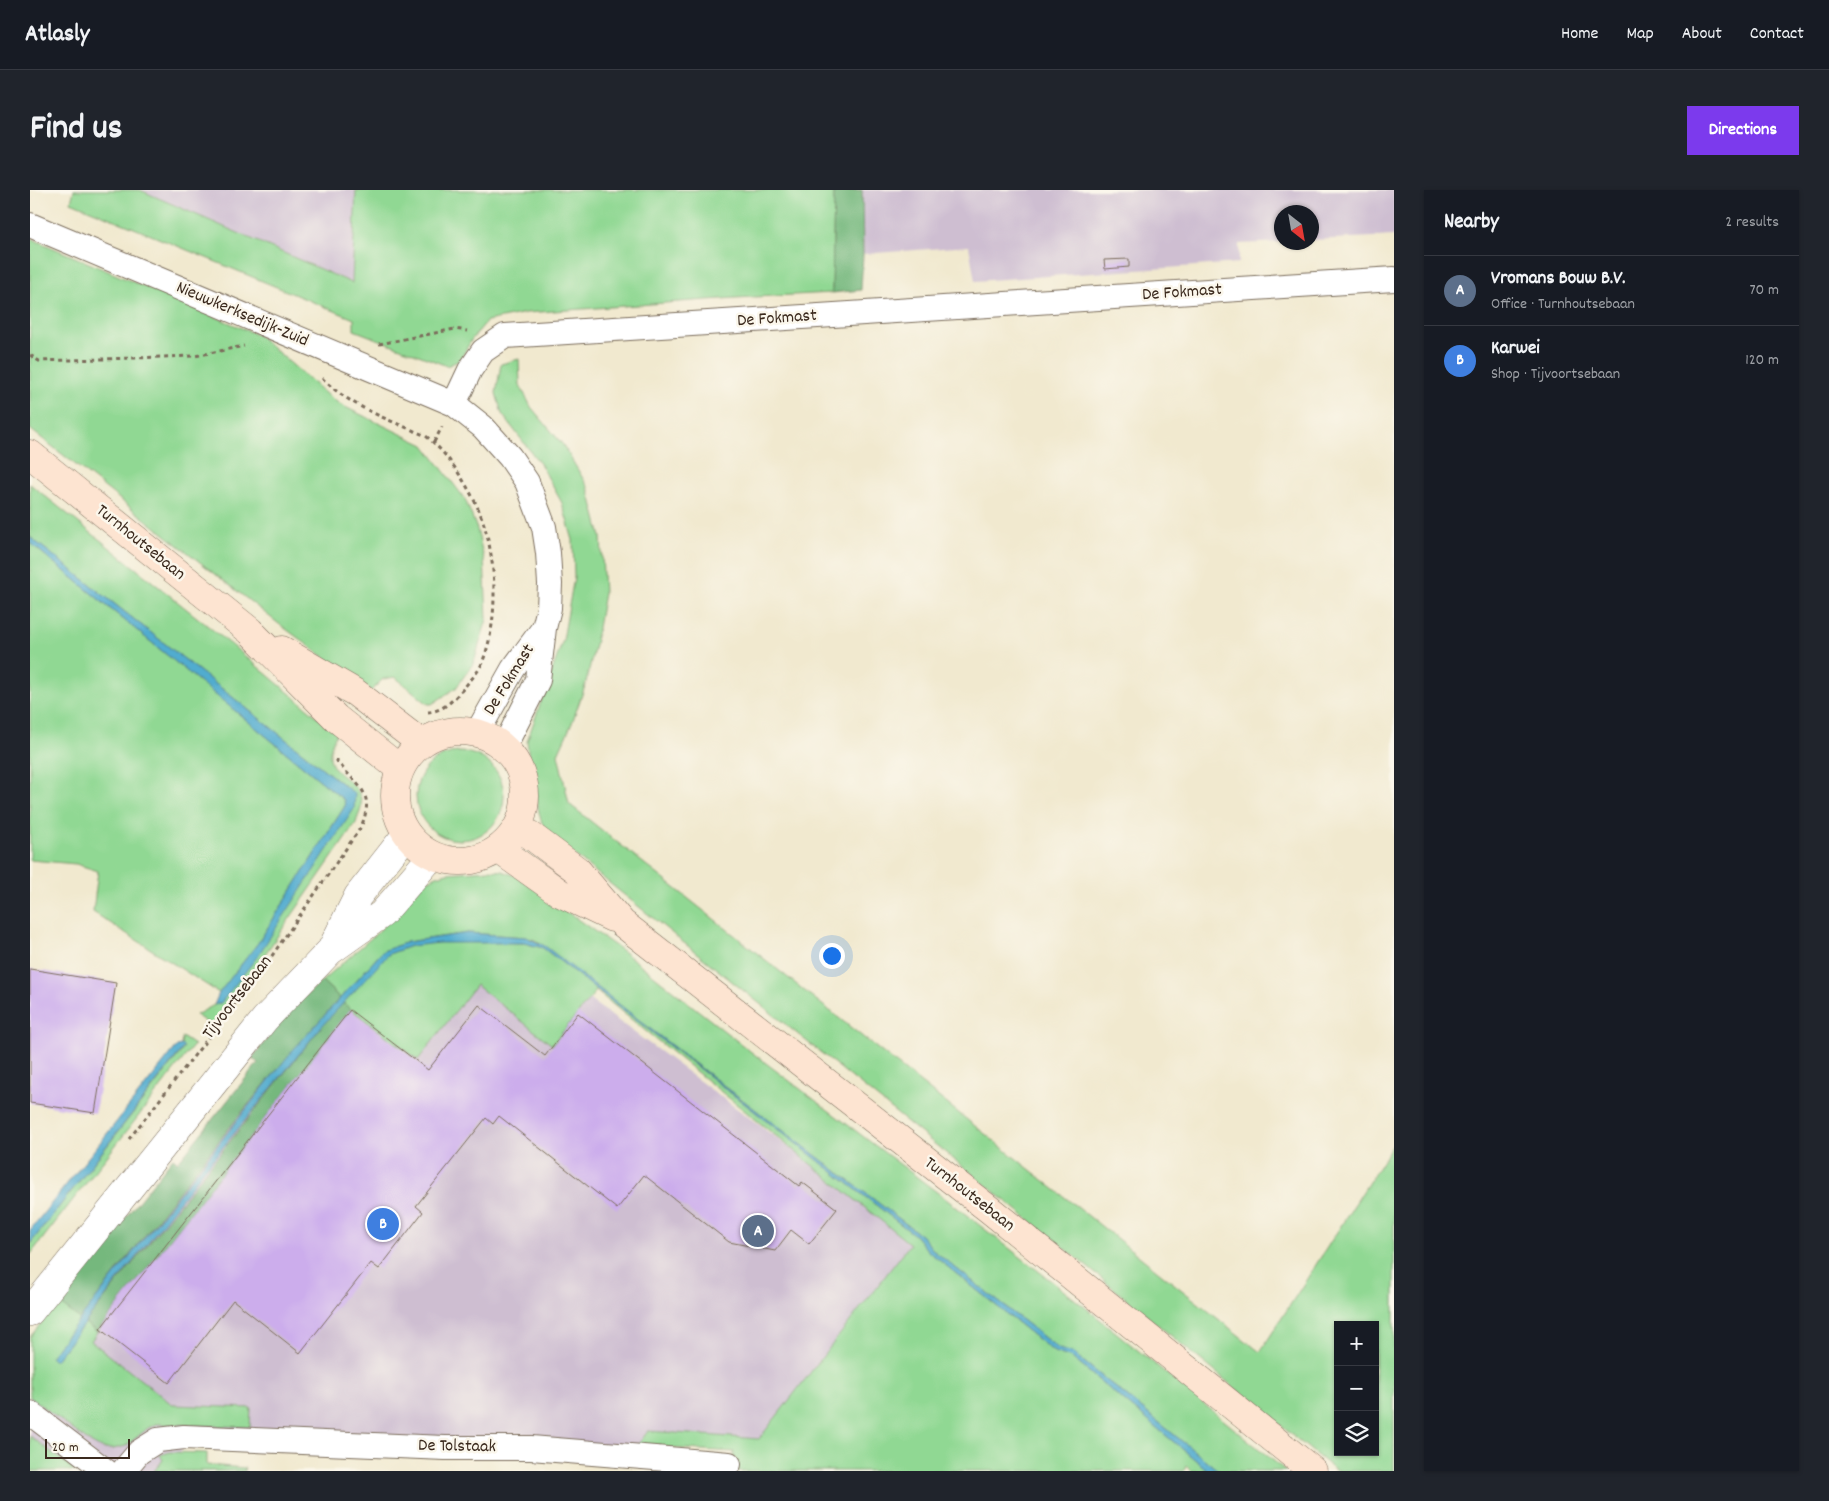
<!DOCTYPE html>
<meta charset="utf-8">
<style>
body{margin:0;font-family:Dekko,sans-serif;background:#20242c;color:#f1f3f6}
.controls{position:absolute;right:15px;bottom:15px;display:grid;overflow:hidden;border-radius:0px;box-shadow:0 1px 4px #0004}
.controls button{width:45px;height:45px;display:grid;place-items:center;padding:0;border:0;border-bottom:1px solid #363941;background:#171b24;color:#f1f3f6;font:25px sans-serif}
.compass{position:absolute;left:1244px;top:15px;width:45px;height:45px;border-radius:50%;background:#171b24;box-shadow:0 1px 4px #0004;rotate:149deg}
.scale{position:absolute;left:15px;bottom:12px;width:85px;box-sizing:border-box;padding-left:5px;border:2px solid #3b2a1e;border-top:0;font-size:14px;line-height:18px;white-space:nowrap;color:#3b2a1e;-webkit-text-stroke:4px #fbf7ec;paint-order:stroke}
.you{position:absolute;left:801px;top:765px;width:18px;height:18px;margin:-12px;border:4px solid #fff;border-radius:50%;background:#1a73e8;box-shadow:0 0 0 8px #1a73e833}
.badge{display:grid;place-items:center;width:32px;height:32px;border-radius:50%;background:#7c3aed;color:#fff;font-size:16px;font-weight:700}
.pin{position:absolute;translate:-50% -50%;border:2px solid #fff;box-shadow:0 1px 5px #0006}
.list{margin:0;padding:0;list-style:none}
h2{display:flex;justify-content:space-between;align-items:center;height:65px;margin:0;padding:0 20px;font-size:21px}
h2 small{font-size:16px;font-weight:400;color:#9ea1a6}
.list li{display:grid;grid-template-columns:32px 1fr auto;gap:15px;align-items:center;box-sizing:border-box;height:70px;padding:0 20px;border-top:1px solid #363941}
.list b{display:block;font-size:19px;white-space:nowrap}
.list p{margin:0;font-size:16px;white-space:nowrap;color:#9ea1a6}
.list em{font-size:16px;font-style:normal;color:#9ea1a6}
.icon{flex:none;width:28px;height:28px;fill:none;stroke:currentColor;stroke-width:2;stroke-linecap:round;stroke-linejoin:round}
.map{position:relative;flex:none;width:1364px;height:1281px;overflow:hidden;border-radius:0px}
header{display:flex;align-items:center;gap:30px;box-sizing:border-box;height:70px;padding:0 25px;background:#171b24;border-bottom:1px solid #363941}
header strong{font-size:24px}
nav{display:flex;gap:28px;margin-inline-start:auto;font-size:18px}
.intro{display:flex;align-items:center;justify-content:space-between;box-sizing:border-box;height:120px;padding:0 30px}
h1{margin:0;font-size:35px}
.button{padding:12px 22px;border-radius:0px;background:#7c3aed;color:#fff;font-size:18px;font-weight:700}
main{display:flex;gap:30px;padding:0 30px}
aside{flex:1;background:#171b24;border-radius:0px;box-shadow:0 1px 4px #0004}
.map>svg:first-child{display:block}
.industrial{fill:#cebed1}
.green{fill:#90d893;stroke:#668158;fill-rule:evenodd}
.forest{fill:#74b87d;stroke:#58714e}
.water{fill:#51accf;stroke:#466b76}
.building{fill:#ccadec}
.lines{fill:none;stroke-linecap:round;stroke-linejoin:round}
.minor-casing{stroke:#7b6d5c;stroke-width:26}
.tertiary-casing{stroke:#7b6d5c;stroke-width:29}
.secondary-casing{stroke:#7b6d5c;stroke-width:29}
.path{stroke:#7b6d5c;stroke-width:3;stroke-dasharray:4 4;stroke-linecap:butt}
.minor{stroke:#fff;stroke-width:24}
.tertiary{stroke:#fff;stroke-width:28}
.secondary{stroke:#fde4d1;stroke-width:28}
.labels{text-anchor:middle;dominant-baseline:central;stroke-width:5;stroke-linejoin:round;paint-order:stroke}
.street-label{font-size:18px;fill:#3b2a1e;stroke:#fbf7ec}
</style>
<header>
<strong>Atlasly</strong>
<nav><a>Home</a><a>Map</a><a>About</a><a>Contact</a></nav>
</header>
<div class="intro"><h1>Find us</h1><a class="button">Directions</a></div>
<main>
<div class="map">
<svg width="1364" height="1281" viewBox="0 0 1364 1281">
<rect width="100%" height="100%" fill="#fbf7ec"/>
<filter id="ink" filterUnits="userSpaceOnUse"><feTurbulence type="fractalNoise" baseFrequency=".02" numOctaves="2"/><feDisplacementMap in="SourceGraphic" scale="10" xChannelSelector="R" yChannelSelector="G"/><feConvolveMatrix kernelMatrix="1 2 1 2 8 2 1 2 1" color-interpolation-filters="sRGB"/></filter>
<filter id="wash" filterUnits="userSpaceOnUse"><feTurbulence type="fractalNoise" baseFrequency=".0096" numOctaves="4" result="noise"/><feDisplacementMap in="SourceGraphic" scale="20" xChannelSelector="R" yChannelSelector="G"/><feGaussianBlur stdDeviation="1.12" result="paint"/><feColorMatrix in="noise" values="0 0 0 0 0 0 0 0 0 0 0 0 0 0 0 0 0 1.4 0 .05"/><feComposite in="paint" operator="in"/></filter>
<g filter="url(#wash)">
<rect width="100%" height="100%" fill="#f1e9cf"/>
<!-- industrial -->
<path class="industrial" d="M110,0H326L323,93Z
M832,0H1364V46L1282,50V22H1252L1251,52L1209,54V73L945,91L939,56L833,64Z
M402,693L887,1052L735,1257L156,1250L141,1281H0V1165Z"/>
<!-- green -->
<path class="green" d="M44,0H110L322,93L326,0H804L802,103L705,108L496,123L457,131L442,149L430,170L417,176L324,140V129L41,12Z
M0,48L228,145L296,204L311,215L394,255L435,309L447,339L454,369L456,407L457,429L444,472L426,498L402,514H398L365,487L353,489L341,501L249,434L0,239Z
M489,169L490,195L501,217L533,255L558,297L571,347L574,403L565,455L555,496L542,533L528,564L539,614L1230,1162L1364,953V1281H1306L1038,1061L517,643C506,624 509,613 505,594C502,578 498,567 497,551L533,450L544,387L543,350L532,313L511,275L472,224L466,203L471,174ZM1308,1135H1345V1262H1308Z
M0,294L203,456L307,543C281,591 336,582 331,618C330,623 327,628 326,633L240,757L181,836L166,825L184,815L191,813L325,604L0,347Z
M0,353L314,610L315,616L228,753L189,803L63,722L68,681L46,674L0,670Z
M386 606a44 44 0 1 1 88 0a44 44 0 1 1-88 0Z
M459,680L472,681L486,686L594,762L716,858L916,1009L1056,1118L1256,1281H1189L1043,1163L1029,1159L904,1061L892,1046L664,873L505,750L495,747L438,743L377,752L353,761L310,808L292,791L347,743L395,692L407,686L417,683Z
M468,752L494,753L513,758L886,1046L898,1061L1024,1162L1042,1168L1179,1281H1162L1156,1276L1154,1281H704V1262L607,1256L618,1241L729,1249L880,1054L566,801L522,855L446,795L388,870L313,813C326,799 344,776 358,765C377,749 443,752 468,752Z
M152,847L164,855L0,1065V1054L154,858L151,855Z
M28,1112L50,1129L20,1167L26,1170L55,1133L67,1142L61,1151L143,1215L221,1218L220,1237L127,1234L118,1238L96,1256L83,1259H73L58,1251L0,1207V1147Z
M0,1246L46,1281H0Z
M140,1262L177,1263V1275L215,1278L214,1281H124L133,1270L130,1265Z"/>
<!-- forest -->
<path class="forest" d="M804,0H832L833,64L831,100L802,103Z
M292,791L310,808C217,909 135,1021 50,1129L28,1112L143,968L148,972L228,873L222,868L261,819Z
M313,813L321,819L67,1142L55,1133L292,836Z"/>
<!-- water -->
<path class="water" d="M0,347L325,604L324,619L227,767L191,813L184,815L189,803L228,753L315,616L314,610L0,353Z
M438,743L496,747L515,756L664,873L892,1046L904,1061L1029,1159L1043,1163L1189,1281H1179L1042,1168L1024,1162L898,1061L886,1046L513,758L494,753H409L381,756L359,764L292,836L172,983L26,1170H23L20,1167L262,861L353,761L377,752Z
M151,855L154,857L0,1054V1040L147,856Z"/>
<g id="blocks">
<!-- building -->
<path class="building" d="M1099,69V77L1075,79L1074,70Z
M0,779L86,793L65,923L0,913Z
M449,815L515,866L548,823L769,996L772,992L807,1019L779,1054L761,1040L745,1061L699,1052L614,985L587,1019L469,926L463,934L456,928L386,1016L393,1022L349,1079L341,1073L270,1163L203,1110L139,1193L70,1139L320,820L398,880Z"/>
</g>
</g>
<g filter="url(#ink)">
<use href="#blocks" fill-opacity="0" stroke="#7b6d5c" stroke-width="1"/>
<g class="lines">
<defs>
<path id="minor" d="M0,35L424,214L453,237L480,267L497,292L514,337L518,363L520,394L519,418L514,438L508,490L474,557
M424,214L440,180L453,161L475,146L1364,89
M447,543L483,479L513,439
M0,1223L76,1281
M93,1281L109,1262L128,1250L154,1247L415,1258H501L699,1274"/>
<path id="tertiary" d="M302,758L328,706L376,645
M0,1122L235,829L300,761L352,724L402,666"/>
<path id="secondary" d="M0,264L220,441L306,528L370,579
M252,460L326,503L391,553
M365 606a65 65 0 1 1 130 0a65 65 0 1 1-130 0Z
M488,636L547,680L592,733L960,1020L1283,1281
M468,659L530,703L582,728"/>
</defs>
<!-- minor casing -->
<use href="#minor" class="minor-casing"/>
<!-- tertiary casing -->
<use href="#tertiary" class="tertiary-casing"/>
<!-- secondary casing -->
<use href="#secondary" class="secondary-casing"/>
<!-- path -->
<path class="path" d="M349,154L425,139L437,141
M0,165L9,171L165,166L214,156
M292,188C320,217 360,230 396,246C421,266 447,308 455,338C467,378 468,435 452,473C449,482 440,490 434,498C424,509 414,521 398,522
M404,252L412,237
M99,949L239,770L331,637C346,601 328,598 307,571V566"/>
<!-- minor -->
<use href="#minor" class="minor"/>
<!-- tertiary -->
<use href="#tertiary" class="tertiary"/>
<!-- secondary -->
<use href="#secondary" class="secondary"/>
</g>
</g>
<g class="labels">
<!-- street labels -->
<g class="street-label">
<text transform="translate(1152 103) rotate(-4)">De Fokmast</text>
<text transform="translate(212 125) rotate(23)">Nieuwkerksedijk-Zuid</text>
<text transform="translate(747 129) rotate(-4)">De Fokmast</text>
<text transform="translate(110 353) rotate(39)">Turnhoutsebaan</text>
<text transform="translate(480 490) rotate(-58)">De Fokmast</text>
<text transform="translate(208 808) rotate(-52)">Tijvoortsebaan</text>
<text transform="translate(939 1005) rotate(38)">Turnhoutsebaan</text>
<text transform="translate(427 1257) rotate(1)">De Tolstaak</text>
</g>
</g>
</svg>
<div class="controls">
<button>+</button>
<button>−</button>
<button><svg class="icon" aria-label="layers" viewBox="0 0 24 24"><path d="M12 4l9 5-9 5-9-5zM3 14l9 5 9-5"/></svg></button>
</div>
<svg class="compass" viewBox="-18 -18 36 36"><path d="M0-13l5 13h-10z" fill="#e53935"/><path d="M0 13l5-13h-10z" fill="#9ea1a6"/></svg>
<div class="scale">20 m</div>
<div class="you"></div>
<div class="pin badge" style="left:728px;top:1041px;background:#5c6f8a">A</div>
<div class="pin badge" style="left:353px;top:1034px;background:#3f7fe0">B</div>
</div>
<aside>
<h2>Nearby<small>2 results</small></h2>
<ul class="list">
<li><span class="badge" style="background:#5c6f8a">A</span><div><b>Vromans Bouw B.V.</b><p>Office · Turnhoutsebaan</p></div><em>70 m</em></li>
<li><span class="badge" style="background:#3f7fe0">B</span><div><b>Karwei</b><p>Shop · Tijvoortsebaan</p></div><em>120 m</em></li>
</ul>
</aside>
</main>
